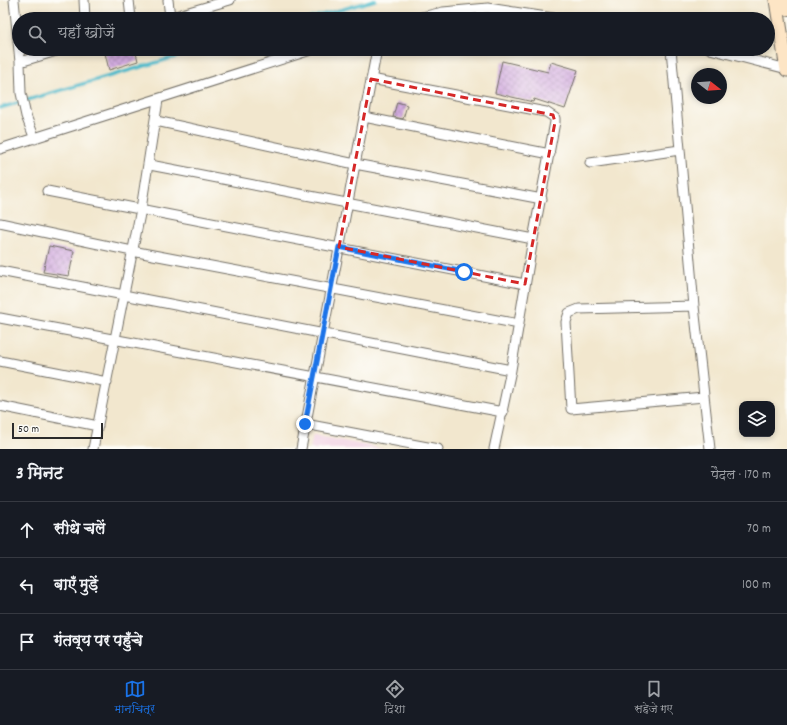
<!DOCTYPE html>
<html lang="hi">
<meta charset="utf-8">
<style>
body{margin:0;font-family:Dekko,"Playpen Sans Deva",sans-serif;background:#242831;color:#f1f3f6}
.controls{position:absolute;right:12px;bottom:12px;display:grid;overflow:hidden;border-radius:8px;box-shadow:0 2px 6px #0003}
.controls button{width:36px;height:36px;display:grid;place-items:center;padding:0;border:0;border-bottom:1px solid #363941;background:#171b24;color:#f1f3f6;font:20px sans-serif}
.compass{position:absolute;left:691px;top:68px;width:36px;height:36px;border-radius:50%;background:#171b24;box-shadow:0 2px 6px #0003;rotate:107deg}
.scale{position:absolute;left:12px;bottom:10px;width:91px;box-sizing:border-box;padding-left:4px;border:2px solid #2b2b2b;border-top:0;font-size:11px;line-height:14px;white-space:nowrap;color:#2b2b2b;-webkit-text-stroke:3px #fdfcf7;paint-order:stroke}
.stop{position:absolute;width:12px;height:12px;margin:-9px;border:3px solid #1a73e8;border-radius:50%;background:#fff}
.stop.end{background:#1a73e8;border-color:#fff;box-shadow:0 1px 4px #0008}
.list{margin:0;padding:0;list-style:none}
h2{display:flex;justify-content:space-between;align-items:center;height:52px;margin:0;padding:0 16px;font-size:17px}
h2 small{font-size:13px;font-weight:400;color:#9ea1a6}
.list li{display:grid;grid-template-columns:26px 1fr auto;gap:12px;align-items:center;box-sizing:border-box;height:56px;padding:0 16px;border-top:1px solid #363941}
.list b{display:block;font-size:15px;white-space:nowrap}
.list em{font-size:13px;font-style:normal;color:#9ea1a6}
.icon{flex:none;width:22px;height:22px;fill:none;stroke:currentColor;stroke-width:2;stroke-linecap:round;stroke-linejoin:round}
.map{position:relative;flex:none;width:787px;height:449px;overflow:hidden}
.search{position:absolute;background:#171b24;box-shadow:0 2px 6px #0003;left:12px;right:12px;top:12px;height:44px;display:flex;align-items:center;gap:10px;box-sizing:border-box;padding:0 14px;border-radius:22px;color:#9ea1a6;font-size:15px}
.sheet{height:220px;background:#171b24}
nav{display:flex;justify-content:space-around;align-items:center;box-sizing:border-box;height:56px;border-top:1px solid #363941;background:#171b24;font-size:11px;color:#9ea1a6}
nav a{display:grid;justify-items:center;gap:2px}
nav .on{color:#1a73e8}
.map>svg:first-child{display:block}
.built{fill:#f1d0e3}
.lines{fill:none;stroke-linecap:round;stroke-linejoin:round}
.stream{stroke:#4ebaca;stroke-width:3.5}
.building{fill:url(#building-cross-hatch)}
.minor-casing{stroke:#716d64;stroke-width:11}
.secondary-casing{stroke:#716d64;stroke-width:15}
.minor{stroke:#fff;stroke-width:9}
.secondary{stroke:#fde5c5;stroke-width:13}
.route{stroke:#1a73e8;stroke-width:5}
.marked{fill:none;stroke:#d62828;stroke-width:3;stroke-dasharray:8 5;stroke-linejoin:round}
</style>
<div class="map">
<svg width="787" height="449" viewBox="0 0 787 449">
<defs>
<pattern id="building-cross-hatch" width="8" height="8" patternUnits="userSpaceOnUse"><rect width="8" height="8" fill="#d3ace0"/><path d="M0 0l8 8M0 8l8-8" fill="none" stroke="#ab8cb6"/></pattern>
</defs>
<rect width="100%" height="100%" fill="#fdfcf7"/>
<filter id="ink" filterUnits="userSpaceOnUse"><feTurbulence type="fractalNoise" baseFrequency=".025" numOctaves="2"/><feDisplacementMap in="SourceGraphic" scale="8" xChannelSelector="R" yChannelSelector="G"/><feConvolveMatrix kernelMatrix="1 2 1 2 8 2 1 2 1" color-interpolation-filters="sRGB"/></filter>
<filter id="wash" filterUnits="userSpaceOnUse"><feTurbulence type="fractalNoise" baseFrequency=".012" numOctaves="4" result="noise"/><feDisplacementMap in="SourceGraphic" scale="16" xChannelSelector="R" yChannelSelector="G"/><feGaussianBlur stdDeviation="0.9" result="paint"/><feColorMatrix in="noise" values="0 0 0 0 0 0 0 0 0 0 0 0 0 0 0 0 0 1.4 0 .05"/><feComposite in="paint" operator="in"/></filter>
<g filter="url(#wash)">
<rect width="100%" height="100%" fill="#f2e7ce"/>
<!-- built -->
<path class="built" d="M313,435L384,449H310Z"/>
<g class="lines">
<!-- stream -->
<path class="stream" d="M308,19L375,0
M0,108L203,49"/>
</g>
<g id="blocks">
<!-- building -->
<path class="building" d="M104,49H135L138,61L109,70Z
M502,61L548,72L551,62L578,70L565,109L534,99L533,102L495,93Z
M397,102L407,105L403,119L393,117Z
M49,246L74,251L69,276L43,272Z"/>
</g>
</g>
<g filter="url(#ink)">
<use href="#blocks" fill-opacity="0" stroke="#716d64" stroke-width="1"/>
<g class="lines">
<defs>
<path id="minor" d="M14,0L20,62L21,93L26,116L35,139
M84,0L85,19
M129,0L131,19
M168,0L170,17
M165,19L230,0
M413,19L443,12L488,8L560,19
M671,49L694,306L710,449
M710,49L787,69
M20,62L63,49
M371,79L546,112L555,118V122L533,239L511,370L494,449
M364,117L550,154
M156,121L355,164L542,199
M0,149L314,49
M590,163L680,150
M150,165L533,239
M47,191L525,284
M0,223L132,251L519,324
M0,271L511,370
M694,306L579,309L569,313L566,322L571,409L704,397
M0,318L503,412
M0,361L107,382
M0,406L98,426
M305,424L438,449
M93,449L141,209L158,100
M301,449L377,49"/>
<path id="secondary" d="M776,0L787,70
M786,0L787,9"/>
</defs>
<!-- minor casing -->
<use href="#minor" class="minor-casing"/>
<!-- secondary casing -->
<use href="#secondary" class="secondary-casing"/>
<!-- minor -->
<use href="#minor" class="minor"/>
<!-- secondary -->
<use href="#secondary" class="secondary"/>
</g>
</g>
<g class="lines" filter="url(#ink)">
<!-- route -->
<path class="route" d="M305,424L339,247L464,272"/>
</g>
<!-- marked area -->
<path class="marked" d="M371,79L553,115L555,122L525,284L339,247Z"/>
</svg>
<div class="controls">
<button><svg class="icon" aria-label="layers" viewBox="0 0 24 24"><path d="M12 4l9 5-9 5-9-5zM3 14l9 5 9-5"/></svg></button>
</div>
<svg class="compass" viewBox="-18 -18 36 36"><path d="M0-13l5 13h-10z" fill="#e53935"/><path d="M0 13l5-13h-10z" fill="#9ea1a6"/></svg>
<div class="scale">50 m</div>
<div class="stop" style="left:464px;top:272px"></div>
<div class="stop end" style="left:305px;top:424px"></div>
<div class="search"><svg class="icon" aria-label="search" viewBox="0 0 24 24"><circle cx="10" cy="10" r="6"/><path d="M15 15l6 6"/></svg>यहाँ खोजें</div>
</div>
<section class="sheet">
<h2>3 मिनट<small>पैदल · 170 m</small></h2>
<ul class="list">
<li><svg class="icon" aria-label="ahead" viewBox="0 0 24 24"><path d="M12 20V5M6 11l6-6 6 6"/></svg><div><b>सीधे चलें</b></div><em>70 m</em></li>
<li><svg class="icon" aria-label="left" viewBox="0 0 24 24"><path d="M17 20v-9H6M10 6l-5 5 5 5"/></svg><div><b>बाएँ मुड़ें</b></div><em>100 m</em></li>
<li><svg class="icon" aria-label="arrive" viewBox="0 0 24 24"><path d="M6 21V4h12l-3 4 3 4H6"/></svg><div><b>गंतव्य पर पहुँचे</b></div></li>
</ul>
</section>
<nav>
<a class="on"><svg class="icon" aria-label="map" viewBox="0 0 24 24"><path d="M3 6l6-2 6 2 6-2v14l-6 2-6-2-6 2zM9 4v14M15 6v14"/></svg>मानचित्र</a>
<a><svg class="icon" aria-label="directions" viewBox="0 0 24 24"><path d="M12 3l9 9-9 9-9-9zM9 14v-3h6M13 9l2 2-2 2"/></svg>दिशा</a>
<a><svg class="icon" aria-label="saved" viewBox="0 0 24 24"><path d="M7 4h10v16l-5-4-5 4z"/></svg>सहेजे गए</a>
</nav>
